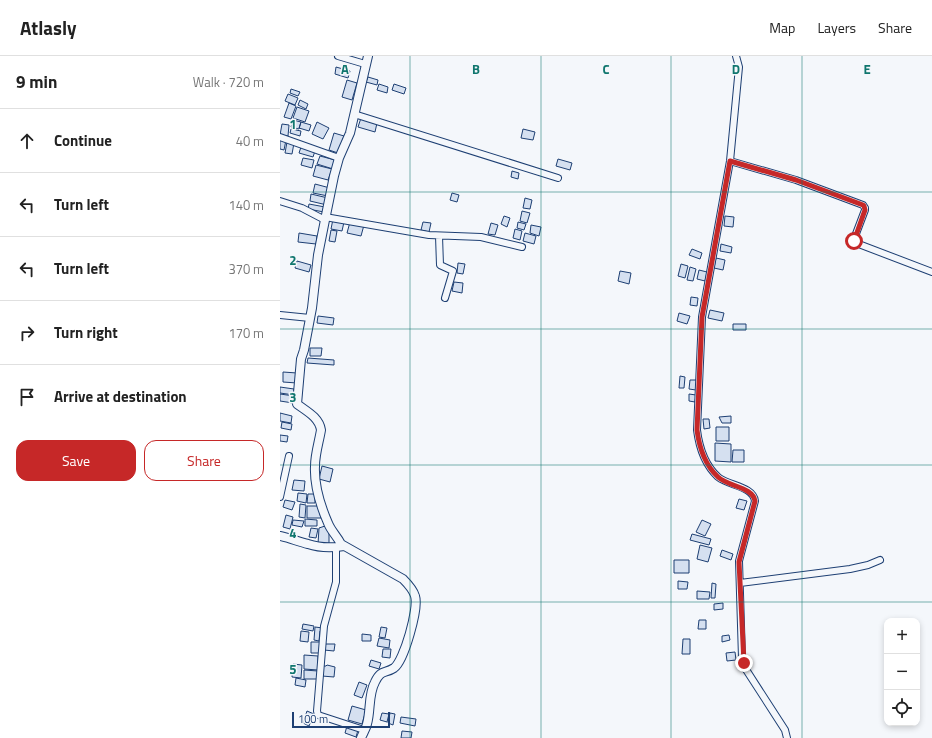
<!DOCTYPE html>
<meta charset="utf-8">
<style>
body{margin:0;font-family:"Titillium Web",sans-serif;background:#f2f2f2;color:#222}
.controls{position:absolute;right:12px;bottom:12px;display:grid;overflow:hidden;border-radius:8px;box-shadow:0 2px 6px #0003}
.controls button{width:36px;height:36px;display:grid;place-items:center;padding:0;border:0;border-bottom:1px solid #e0e0e0;background:#fff;color:#222;font:20px sans-serif}
.scale{position:absolute;left:12px;bottom:10px;width:98px;box-sizing:border-box;padding-left:4px;border:2px solid #1d3f73;border-top:0;font-size:11px;line-height:14px;white-space:nowrap;color:#1d3f73;-webkit-text-stroke:3px #f4f7fb;paint-order:stroke}
.stop{position:absolute;width:12px;height:12px;margin:-9px;border:3px solid #c62828;border-radius:50%;background:#fff}
.stop.end{background:#c62828;border-color:#fff;box-shadow:0 1px 4px #0008}
.list{margin:0;padding:0;list-style:none}
h2{display:flex;justify-content:space-between;align-items:center;height:52px;margin:0;padding:0 16px;font-size:17px}
h2 small{font-size:13px;font-weight:400;color:#767676}
.list li{display:grid;grid-template-columns:26px 1fr auto;gap:12px;align-items:center;box-sizing:border-box;height:64px;padding:0 16px;border-top:1px solid #e0e0e0}
.list b{display:block;font-size:15px;white-space:nowrap}
.list em{font-size:13px;font-style:normal;color:#767676}
.actions{display:flex;gap:8px;padding:12px 16px}
.actions a{flex:1;padding:9px 0;border:1px solid #c62828;border-radius:12px;text-align:center;font-size:14px;color:#c62828}
.actions .main{background:#c62828;color:#fff}
.icon{flex:none;width:22px;height:22px;fill:none;stroke:currentColor;stroke-width:2;stroke-linecap:round;stroke-linejoin:round}
.map{position:relative;flex:none;width:652px;height:682px;overflow:hidden}
header{display:flex;align-items:center;gap:24px;box-sizing:border-box;height:56px;padding:0 20px;background:#fff;border-bottom:1px solid #e0e0e0}
header strong{font-size:19px}
nav{display:flex;gap:22px;margin-inline-start:auto;font-size:14px}
main{display:flex}
aside{flex:1;background:#fff}
.map>svg:first-child{display:block}
.building{fill:#d5e0f0;stroke:#1d3f73}
.lines{fill:none;stroke-linecap:round;stroke-linejoin:round}
.street-casing{stroke:#1d3f73;stroke-width:8}
.secondary-casing{stroke:#1d3f73;stroke-width:10}
.street{stroke:#f4f7fb;stroke-width:6}
.secondary{stroke:#f4f7fb;stroke-width:8}
.route{stroke:#c62828;stroke-width:5}
.grid{fill:none;stroke:#0f766e;stroke-width:1;stroke-opacity:0.55}
.grid-label{font-size:13px;text-anchor:middle;font-weight:bold;fill:#0f766e;stroke:#f4f7fb;stroke-width:3;stroke-linejoin:round;paint-order:stroke}
</style>
<header>
<strong>Atlasly</strong>
<nav><a>Map</a><a>Layers</a><a>Share</a></nav>
</header>
<main>
<aside>
<h2>9 min<small>Walk · 720 m</small></h2>
<ul class="list">
<li><svg class="icon" aria-label="ahead" viewBox="0 0 24 24"><path d="M12 20V5M6 11l6-6 6 6"/></svg><div><b>Continue</b></div><em>40 m</em></li>
<li><svg class="icon" aria-label="left" viewBox="0 0 24 24"><path d="M17 20v-9H6M10 6l-5 5 5 5"/></svg><div><b>Turn left</b></div><em>140 m</em></li>
<li><svg class="icon" aria-label="left" viewBox="0 0 24 24"><path d="M17 20v-9H6M10 6l-5 5 5 5"/></svg><div><b>Turn left</b></div><em>370 m</em></li>
<li><svg class="icon" aria-label="right" viewBox="0 0 24 24"><path d="M7 20v-9h11M14 6l5 5-5 5"/></svg><div><b>Turn right</b></div><em>170 m</em></li>
<li><svg class="icon" aria-label="arrive" viewBox="0 0 24 24"><path d="M6 21V4h12l-3 4 3 4H6"/></svg><div><b>Arrive at destination</b></div></li>
</ul>
<div class="actions"><a class="main">Save</a><a>Share</a></div>
</aside>
<div class="map">
<svg width="652" height="682" viewBox="0 0 652 682">
<rect width="100%" height="100%" fill="#f4f7fb"/>
<!-- building -->
<path class="building" d="M56,11L70,15L68,22L55,18Z
M88,21L98,24L97,29L86,26Z
M67,24L77,27L72,44L62,41Z
M99,28L108,31L107,37L97,34Z
M114,28L126,32L124,38L112,34Z
M11,33L20,36L18,40L10,37Z
M8,38L18,42L15,49L5,45Z
M20,44L28,48L26,53L18,49Z
M9,47L16,50L11,63L4,61Z
M17,51L29,55L25,66L13,62Z
M81,62L97,67L95,76L78,71Z
M13,64L21,66L19,73L11,71Z
M21,66L31,69L29,75L19,72Z
M37,66L49,72L43,83L32,78Z
M2,68L9,69L8,80L0,79Z
M11,73L21,75L20,80L10,77Z
M243,73L255,76L253,84L241,82Z
M54,77L64,80L58,97L49,94Z
M0,83L6,84L4,94L0,93Z
M7,86L14,87L12,98L5,97Z
M21,91L35,95L33,101L19,97Z
M40,100L55,104L53,113L37,108Z
M23,102L34,104L32,112L21,109Z
M278,103L292,107L290,114L276,110Z
M36,109L52,113L48,124L33,120Z
M232,115L239,117L238,123L231,121Z
M35,128L50,132L48,140L33,137Z
M172,137L179,139L177,146L170,144Z
M31,138L48,142L47,149L30,145Z
M245,142L252,144L250,153L243,152Z
M29,148L45,151L44,156L28,153Z
M242,155L250,157L247,167L240,165Z
M224,160L230,162L227,171L221,168Z
M445,160L454,161L453,171L444,170Z
M53,163L64,166L62,175L51,173Z
M70,166L84,169L81,180L67,177Z
M143,166L151,167L149,176L141,174Z
M238,166L246,168L244,174L237,172Z
M211,167L218,169L215,179L208,178Z
M251,169L261,171L259,180L250,177Z
M235,173L242,175L240,184L233,182Z
M51,174L57,175L55,186L49,185Z
M19,177L37,180L36,188L18,186Z
M245,177L256,180L254,188L243,185Z
M441,188L452,191L451,197L440,195Z
M412,193L422,197L420,203L409,199Z
M436,202L445,204L443,214L434,212Z
M17,205L31,209L29,216L15,212Z
M178,207L185,208L183,218L177,217Z
M401,208L408,210L405,222L398,220Z
M410,211L416,213L413,225L407,224Z
M419,214L427,216L425,225L417,223Z
M340,215L351,217L349,228L338,225Z
M174,226L183,227L182,237L172,235Z
M411,241L418,242L417,250L410,249Z
M430,254L444,257L442,265L428,262Z
M399,257L410,260L407,268L397,265Z
M38,260L54,262L53,269L37,267Z
M453,268H466V274H453Z
M30,292H42L41,300H30Z
M28,302L54,304V309L27,307Z
M3,316L17,317V327L3,326Z
M400,320L405,321L404,332H399Z
M410,324H417L416,334L409,333Z
M0,331L14,333V339L0,337Z
M0,338L14,340L13,347L0,345Z
M409,338L416,339L415,346L409,345Z
M0,357L12,360L11,367L0,365Z
M451,360V367H442L439,361Z
M423,363H429L430,372L424,373Z
M2,366L12,368L11,374L1,372Z
M436,371H449V385H436Z
M0,379L8,380L7,386L0,385Z
M435,387L451,388V406L435,405Z
M453,394H464V406H452Z
M42,410L53,413L50,426L39,423Z
M14,424L25,425L24,435L12,434Z
M18,437L27,438L26,447L17,445Z
M28,438H35V447H27Z
M459,443L467,445L464,454L456,452Z
M5,444L15,446L12,454L3,451Z
M20,448L26,449L25,462L19,461Z
M27,450H38L41,462H27Z
M6,459L13,461L10,473L3,471Z
M25,463L37,464V470H25Z
M13,464L24,465L22,471L12,469Z
M422,464L431,468L425,480L416,476Z
M45,470L49,477V489L38,488L39,472Z
M31,472L38,473L36,482L29,481Z
M412,478L431,483L429,489L410,484Z
M420,489L432,492L428,506L417,503Z
M442,494L453,498L451,504L440,500Z
M394,504H409V517H394Z
M398,525L408,526L407,533H398Z
M432,527L436,528L435,542H431Z
M417,535L430,536L429,543H417Z
M443,547V553L434,554V548Z
M419,564H426V573H418Z
M23,568L34,570L33,575L22,573Z
M35,571L43,572V576L40,575L39,585L34,584Z
M101,571L107,572L105,582L99,581Z
M21,575L29,576L28,586L20,585Z
M82,578L91,579V585H82Z
M449,579L450,584L442,586V580Z
M99,582L110,584L109,592L97,590Z
M403,583H410V598H402Z
M31,586H41V597H31Z
M44,588H55L54,595L44,594Z
M103,593H111L110,602L102,601Z
M455,596L456,604L447,605L446,597Z
M24,599L38,600V614L24,613Z
M91,604L101,607L99,613L89,610Z
M13,608L22,609L21,622L12,621Z
M47,609L55,611L54,621L42,620L43,610H46Z
M24,614L38,615V623H24Z
M16,622L26,624L25,631L15,629Z
M79,626L87,629L82,642L74,639Z
M72,650L86,654L82,668L68,664Z
M27,655L34,658L29,670L23,667Z
M102,657L109,658L107,666L100,664Z
M110,657L115,658L113,669L108,667Z
M121,661L136,663L135,670L120,667Z
M67,670L78,674L76,681L65,677Z
M122,675L132,676L131,682H121Z"/>
<g class="lines">
<defs>
<path id="street" d="M58,0L85,8
M456,0L459,11L450,105L422,261L417,374C419,390 425,409 438,421C449,430 473,430 475,445L459,505L462,602L465,612L505,674L507,682
M74,58L278,122
M0,81L59,102
M450,105L516,124L583,149L585,152V154L574,183L576,187L652,216
M0,145L22,152L45,164
M45,161L149,179L201,181L242,191
M159,180L160,209L173,215L165,242
M0,259L30,262
M0,441L9,400
M56,491V526L44,570L37,655L38,659L84,674
M460,527L570,513L588,509L600,504"/>
<path id="secondary" d="M0,480C10,482 19,486 28,488C40,492 52,492 64,490
M81,682C83,677 86,673 87,668C91,654 88,639 95,626C101,613 105,618 114,612C124,605 139,552 135,540C133,533 128,528 123,523L61,488C57,480 51,475 48,467C41,451 34,429 35,410C35,398 39,386 41,374C39,361 26,355 17,348L21,303L24,294L32,252L38,199L45,164L54,120L59,102L70,77L88,0"/>
</defs>
<!-- street casing -->
<use href="#street" class="street-casing"/>
<!-- secondary casing -->
<use href="#secondary" class="secondary-casing"/>
<!-- street -->
<use href="#street" class="street"/>
<!-- secondary -->
<use href="#secondary" class="secondary"/>
</g>
<g class="lines">
<!-- route -->
<path class="route" d="M464,607L459,506L475,445C473,431 449,431 438,421C425,409 419,390 417,374L422,261L450,105L516,124L583,149L584,150L585,154L574,185"/>
</g>
<!-- grid -->
<path class="grid" d="M130,0V682M261,0V682M391,0V682M522,0V682M0,136H652M0,273H652M0,409H652M0,546H652"/>
<g class="grid-label">
<text x="65" y="18">A</text>
<text x="196" y="18">B</text>
<text x="326" y="18">C</text>
<text x="456" y="18">D</text>
<text x="587" y="18">E</text>
<text x="13" y="73">1</text>
<text x="13" y="209">2</text>
<text x="13" y="346">3</text>
<text x="13" y="482">4</text>
<text x="13" y="618">5</text>
</g>
</svg>
<div class="controls">
<button>+</button>
<button>−</button>
<button><svg class="icon" aria-label="locate" viewBox="0 0 24 24"><circle cx="12" cy="12" r="6"/><path d="M12 2v4M12 18v4M2 12h4M18 12h4"/></svg></button>
</div>
<div class="scale">100 m</div>
<div class="stop" style="left:574px;top:185px"></div>
<div class="stop end" style="left:464px;top:607px"></div>
</div>
</main>
